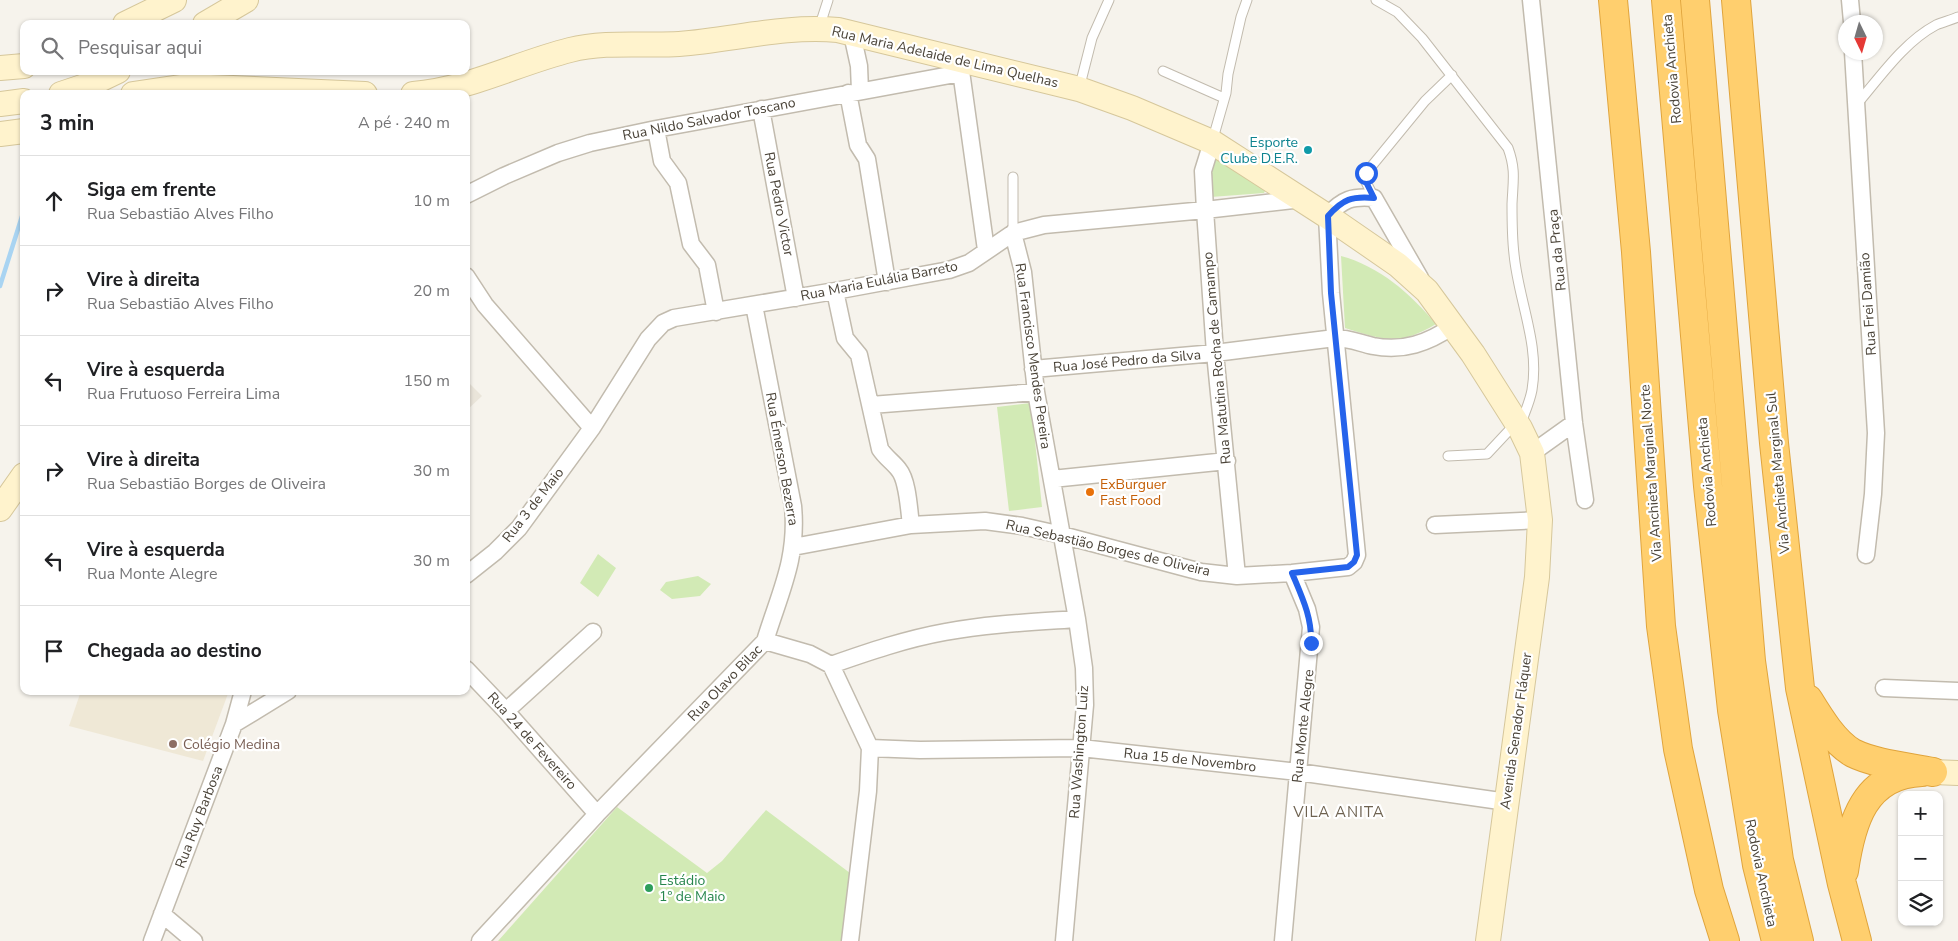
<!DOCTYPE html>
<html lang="pt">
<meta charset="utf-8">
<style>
body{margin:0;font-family:"Nunito Sans",sans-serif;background:#f6f6f6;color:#202124}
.controls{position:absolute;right:15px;bottom:15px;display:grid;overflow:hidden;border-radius:10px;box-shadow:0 1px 4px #0004}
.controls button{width:45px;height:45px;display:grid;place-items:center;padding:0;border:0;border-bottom:1px solid #e0e0e0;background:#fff;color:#202124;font:25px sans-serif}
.compass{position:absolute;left:1838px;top:15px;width:45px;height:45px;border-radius:50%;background:#fff;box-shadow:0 1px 4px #0004;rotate:175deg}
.stop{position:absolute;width:15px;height:15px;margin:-11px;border:4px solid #2563eb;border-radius:50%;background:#fff}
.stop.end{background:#2563eb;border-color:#fff;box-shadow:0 1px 5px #0008}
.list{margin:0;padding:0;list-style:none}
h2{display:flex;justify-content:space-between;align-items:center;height:65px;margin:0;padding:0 20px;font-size:21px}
h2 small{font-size:16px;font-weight:400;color:#757577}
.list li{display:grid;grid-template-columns:32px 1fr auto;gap:15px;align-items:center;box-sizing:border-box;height:90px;padding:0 20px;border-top:1px solid #e0e0e0}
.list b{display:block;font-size:19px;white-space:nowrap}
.list p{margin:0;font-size:16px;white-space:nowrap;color:#757577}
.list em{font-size:16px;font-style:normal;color:#757577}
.icon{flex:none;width:28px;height:28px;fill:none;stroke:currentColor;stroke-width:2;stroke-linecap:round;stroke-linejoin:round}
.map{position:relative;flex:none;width:1958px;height:941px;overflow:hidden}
.search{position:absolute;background:#fff;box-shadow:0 1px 4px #0004;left:20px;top:20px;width:450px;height:55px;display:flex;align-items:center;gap:12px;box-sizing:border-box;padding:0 18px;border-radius:10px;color:#757577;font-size:19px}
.panel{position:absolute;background:#fff;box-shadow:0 1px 4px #0004;left:20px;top:90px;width:450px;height:605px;border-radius:10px}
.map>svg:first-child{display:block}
.residential{fill:#eae5da}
.education{fill:#efe8d6}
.green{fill:#d2eab5}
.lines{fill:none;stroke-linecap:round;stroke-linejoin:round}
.stream{stroke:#a9d4f2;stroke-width:4.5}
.lane-casing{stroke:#c2bbae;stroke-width:11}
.street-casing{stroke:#c2bbae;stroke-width:19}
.secondary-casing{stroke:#d6c79b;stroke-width:26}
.highway-casing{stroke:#e0a43c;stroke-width:30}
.lane{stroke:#fff;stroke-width:9}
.street{stroke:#fff;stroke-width:16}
.secondary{stroke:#fff3cd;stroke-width:24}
.highway{stroke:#ffcf6e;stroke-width:28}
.route{stroke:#2563eb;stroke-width:6}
.culture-dot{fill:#0f9aa8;stroke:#fff;stroke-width:2}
.food-dot{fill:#e8710a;stroke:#fff;stroke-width:2}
.education-dot{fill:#8d6e63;stroke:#fff;stroke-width:2}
.leisure-dot{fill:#2e9e5b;stroke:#fff;stroke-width:2}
.labels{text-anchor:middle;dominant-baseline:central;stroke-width:4.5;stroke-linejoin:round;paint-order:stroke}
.street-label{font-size:14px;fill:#4b4439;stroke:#fff}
.culture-label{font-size:14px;fill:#0d838f;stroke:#fff;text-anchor:end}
.food-label{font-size:14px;fill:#c56008;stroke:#fff;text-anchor:start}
.education-label{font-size:14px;fill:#785e54;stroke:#fff;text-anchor:start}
.leisure-label{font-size:14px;fill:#27864d;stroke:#fff;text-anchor:start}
.neighbourhood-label{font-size:15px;letter-spacing:1px;fill:#6e6250;stroke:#fff}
</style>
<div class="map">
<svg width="1958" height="941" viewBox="0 0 1958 941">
<rect width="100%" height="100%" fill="#f6f3ec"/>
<!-- residential -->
<path class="residential" d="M466,380L482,396L466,411Z"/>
<!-- education -->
<path class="education" d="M81,691H229L203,761L69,726Z"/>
<!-- green -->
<path class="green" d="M1213,151L1268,185L1264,193L1211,197L1209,178Z
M1341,256C1379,266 1411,294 1436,324C1400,346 1383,340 1345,328Z
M1031,403L1042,507L1009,511L997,407Z
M598,554L616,568L598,597L580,583Z
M698,576L711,584L700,596L672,599L660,590L666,582Z
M617,807L707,873L722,861L766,810L854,876L846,941H498Z"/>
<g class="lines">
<!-- stream -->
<path class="stream" d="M0,286L24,210"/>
<defs>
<path id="lane" d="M1376,0L1397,12L1422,38L1508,148C1516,170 1513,181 1512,204C1512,221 1512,237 1514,254C1518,299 1540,344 1532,390C1530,401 1525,412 1521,423
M819,28L828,0
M1163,71L1224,98
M1079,89L1092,38L1109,0
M1857,104C1880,77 1904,42 1936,25C1943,22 1951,20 1958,17
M1212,142L1226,93L1228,74L1241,17L1247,0
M1013,177V233
M1374,198L1364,178L1366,173L1425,101L1452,75
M1448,456L1487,454L1516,423"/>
<path id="street" d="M1531,0L1574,423L1585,500
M1850,0L1852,22
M852,34L859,66L860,91
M1853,52L1876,433L1873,494L1866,555
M960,64L986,250
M848,93L858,145L867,159L887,282
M761,109L796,298
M656,129L662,161L678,183L691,244L707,265L716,312
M1212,142L1203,171L1205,210L1215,353L1237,576
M466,195L504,176L558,153L590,143L656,129L961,73
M1013,233L1023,272L1036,392L1077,619L1084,668L1085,705L1064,941
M466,276L485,305L592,428
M835,291L845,338L859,355L880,449C886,458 893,462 899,470C908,481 909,511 911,525
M754,305L793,506C798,559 780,592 765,641
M1033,369L1215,353L1335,338C1348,338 1360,343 1373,346C1403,352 1428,343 1453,326
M871,405L1036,392
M1532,453L1574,423
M1052,479L1227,461
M1435,525L1540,520
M793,547L911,525L985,521L1022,526L1062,535L1201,572L1237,576L1292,573L1348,567L1354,562L1357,555L1331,293L1327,216C1343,199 1352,196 1374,198L1420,278
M466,575L495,552L519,528L592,428L648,339L663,323L674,318L835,291L949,270L969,263L1013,233L1044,225L1205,210L1302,199
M831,665C868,652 906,639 945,632C988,624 1033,622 1077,619
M466,669L506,711L597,814
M1884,688L1958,691
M506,711L593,632
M234,724L288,691
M870,748L920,750L1081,748L1298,772L1507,802
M162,914L194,941
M152,941L234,724L243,691
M480,941L597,814L765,641L810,654L831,665L870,748L868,791L850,941
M1283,941L1311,627L1307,609L1292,573"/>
<path id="secondary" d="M125,24L174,0
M205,24L246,0
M0,68L24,66
M61,94L91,84L118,71
M133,94L187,86L365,94
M413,94C467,90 518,63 570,50C605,41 644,46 679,44C733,40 784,25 838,30L1079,89L1132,108L1212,142L1327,216L1398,265L1427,291L1473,354L1520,428L1532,453L1540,520L1537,577L1488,941
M0,104L24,101
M0,134L24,131
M0,509L24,475
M1933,772L1958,773"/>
<path id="highway" d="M1613,0L1636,252L1661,626L1678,749L1709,890L1725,941
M1666,0L1708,486L1732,710L1757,865L1776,941
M1695,0L1751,661L1779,860L1799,941
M1736,0L1774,443L1800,688L1842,884L1857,941
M1808,699C1819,717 1834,742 1853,753C1875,764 1909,767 1933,772
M1844,871C1851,823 1864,774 1922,772"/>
</defs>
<!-- lane casing -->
<use href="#lane" class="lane-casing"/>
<!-- street casing -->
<use href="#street" class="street-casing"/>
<!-- secondary casing -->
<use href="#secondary" class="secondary-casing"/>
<!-- highway casing -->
<use href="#highway" class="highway-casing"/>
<!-- lane -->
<use href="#lane" class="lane"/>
<!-- street -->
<use href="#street" class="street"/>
<!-- secondary -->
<use href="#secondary" class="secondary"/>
<!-- highway -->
<use href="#highway" class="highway"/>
</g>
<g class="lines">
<!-- route -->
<path class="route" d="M1311,643C1312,617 1302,597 1292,573L1348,567L1354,562L1357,555L1331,293L1328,216C1343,199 1352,196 1374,198L1364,178L1366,173"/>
</g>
<!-- markers -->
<circle class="culture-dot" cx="1308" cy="150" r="5"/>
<circle class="food-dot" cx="1090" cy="492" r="5"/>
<circle class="education-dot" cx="173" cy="744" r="5"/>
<circle class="leisure-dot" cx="649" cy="888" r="5"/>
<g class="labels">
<!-- street labels -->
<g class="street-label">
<text transform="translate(945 57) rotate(13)">Rua Maria Adelaide de Lima Quelhas</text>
<text transform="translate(1672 69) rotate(-95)">Rodovia Anchieta</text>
<text transform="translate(709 119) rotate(-11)">Rua Nildo Salvador Toscano</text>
<text transform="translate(779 204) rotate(79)">Rua Pedro Victor</text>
<text transform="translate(1557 250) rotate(-96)">Rua da Praça</text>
<text transform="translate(879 281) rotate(-11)">Rua Maria Eulália Barreto</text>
<text transform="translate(1868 304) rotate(-94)">Rua Frei Damião</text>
<text transform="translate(1033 356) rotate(82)">Rua Francisco Mendes Pereira</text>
<text transform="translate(1217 358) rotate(-95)">Rua Matutina Rocha de Camampo</text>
<text transform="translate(1127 361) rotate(-5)">Rua José Pedro da Silva</text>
<text transform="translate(782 459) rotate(80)">Rua Émerson Bezerra</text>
<text transform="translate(1707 472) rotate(-95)">Rodovia Anchieta</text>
<text transform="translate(1651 473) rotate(-94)">Via Anchieta Marginal Norte</text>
<text transform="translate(1778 473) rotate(-95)">Via Anchieta Marginal Sul</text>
<text transform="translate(533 505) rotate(-52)">Rua 3 de Maio</text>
<text transform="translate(1108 548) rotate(13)">Rua Sebastião Borges de Oliveira</text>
<text transform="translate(725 683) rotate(-46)">Rua Olavo Bilac</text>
<text transform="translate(1303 726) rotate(-84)">Rua Monte Alegre</text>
<text transform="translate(1516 731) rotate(-82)">Avenida Senador Fláquer</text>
<text transform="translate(532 741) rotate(48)">Rua 24 de Fevereiro</text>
<text transform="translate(1079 752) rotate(-86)">Rua Washington Luiz</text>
<text transform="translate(1190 760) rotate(6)">Rua 15 de Novembro</text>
<text transform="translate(199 817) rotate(-69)">Rua Ruy Barbosa</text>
<text transform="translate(1761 873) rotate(78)">Rodovia Anchieta</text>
</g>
<!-- culture labels -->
<g class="culture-label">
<text x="1298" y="142">Esporte<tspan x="1298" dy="16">Clube D.E.R.</tspan></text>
</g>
<!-- food labels -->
<g class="food-label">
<text x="1100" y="484">ExBurguer<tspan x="1100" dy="16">Fast Food</tspan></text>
</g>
<!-- education labels -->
<g class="education-label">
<text x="183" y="744">Colégio Medina</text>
</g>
<!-- leisure labels -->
<g class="leisure-label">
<text x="659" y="880">Estádio<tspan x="659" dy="16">1º de Maio</tspan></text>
</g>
<!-- neighbourhood labels -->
<g class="neighbourhood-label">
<text x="1339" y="812">VILA ANITA</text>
</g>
</g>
</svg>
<div class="controls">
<button>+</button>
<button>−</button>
<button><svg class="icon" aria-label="layers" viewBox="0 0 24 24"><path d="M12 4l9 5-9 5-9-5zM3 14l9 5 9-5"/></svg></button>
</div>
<svg class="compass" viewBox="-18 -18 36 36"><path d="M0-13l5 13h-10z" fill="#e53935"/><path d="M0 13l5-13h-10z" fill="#757577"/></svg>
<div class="stop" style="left:1366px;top:173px"></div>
<div class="stop end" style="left:1311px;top:643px"></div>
<div class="search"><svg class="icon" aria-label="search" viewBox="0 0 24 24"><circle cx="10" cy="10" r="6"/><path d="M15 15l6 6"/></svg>Pesquisar aqui</div>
<section class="panel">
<h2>3 min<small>A pé · 240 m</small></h2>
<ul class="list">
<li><svg class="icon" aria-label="ahead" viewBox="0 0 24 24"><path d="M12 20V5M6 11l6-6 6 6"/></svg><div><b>Siga em frente</b><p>Rua Sebastião Alves Filho</p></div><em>10 m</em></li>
<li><svg class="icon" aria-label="right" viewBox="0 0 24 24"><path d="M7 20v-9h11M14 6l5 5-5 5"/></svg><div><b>Vire à direita</b><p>Rua Sebastião Alves Filho</p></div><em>20 m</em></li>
<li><svg class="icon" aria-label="left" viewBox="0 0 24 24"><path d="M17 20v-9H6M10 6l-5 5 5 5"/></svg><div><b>Vire à esquerda</b><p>Rua Frutuoso Ferreira Lima</p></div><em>150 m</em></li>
<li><svg class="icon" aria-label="right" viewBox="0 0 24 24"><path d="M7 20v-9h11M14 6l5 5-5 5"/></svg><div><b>Vire à direita</b><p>Rua Sebastião Borges de Oliveira</p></div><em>30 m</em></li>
<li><svg class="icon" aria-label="left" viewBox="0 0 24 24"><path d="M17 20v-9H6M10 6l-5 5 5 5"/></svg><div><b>Vire à esquerda</b><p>Rua Monte Alegre</p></div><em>30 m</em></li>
<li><svg class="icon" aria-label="arrive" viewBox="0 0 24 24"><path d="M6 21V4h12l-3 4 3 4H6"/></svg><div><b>Chegada ao destino</b></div></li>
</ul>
</section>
</div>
